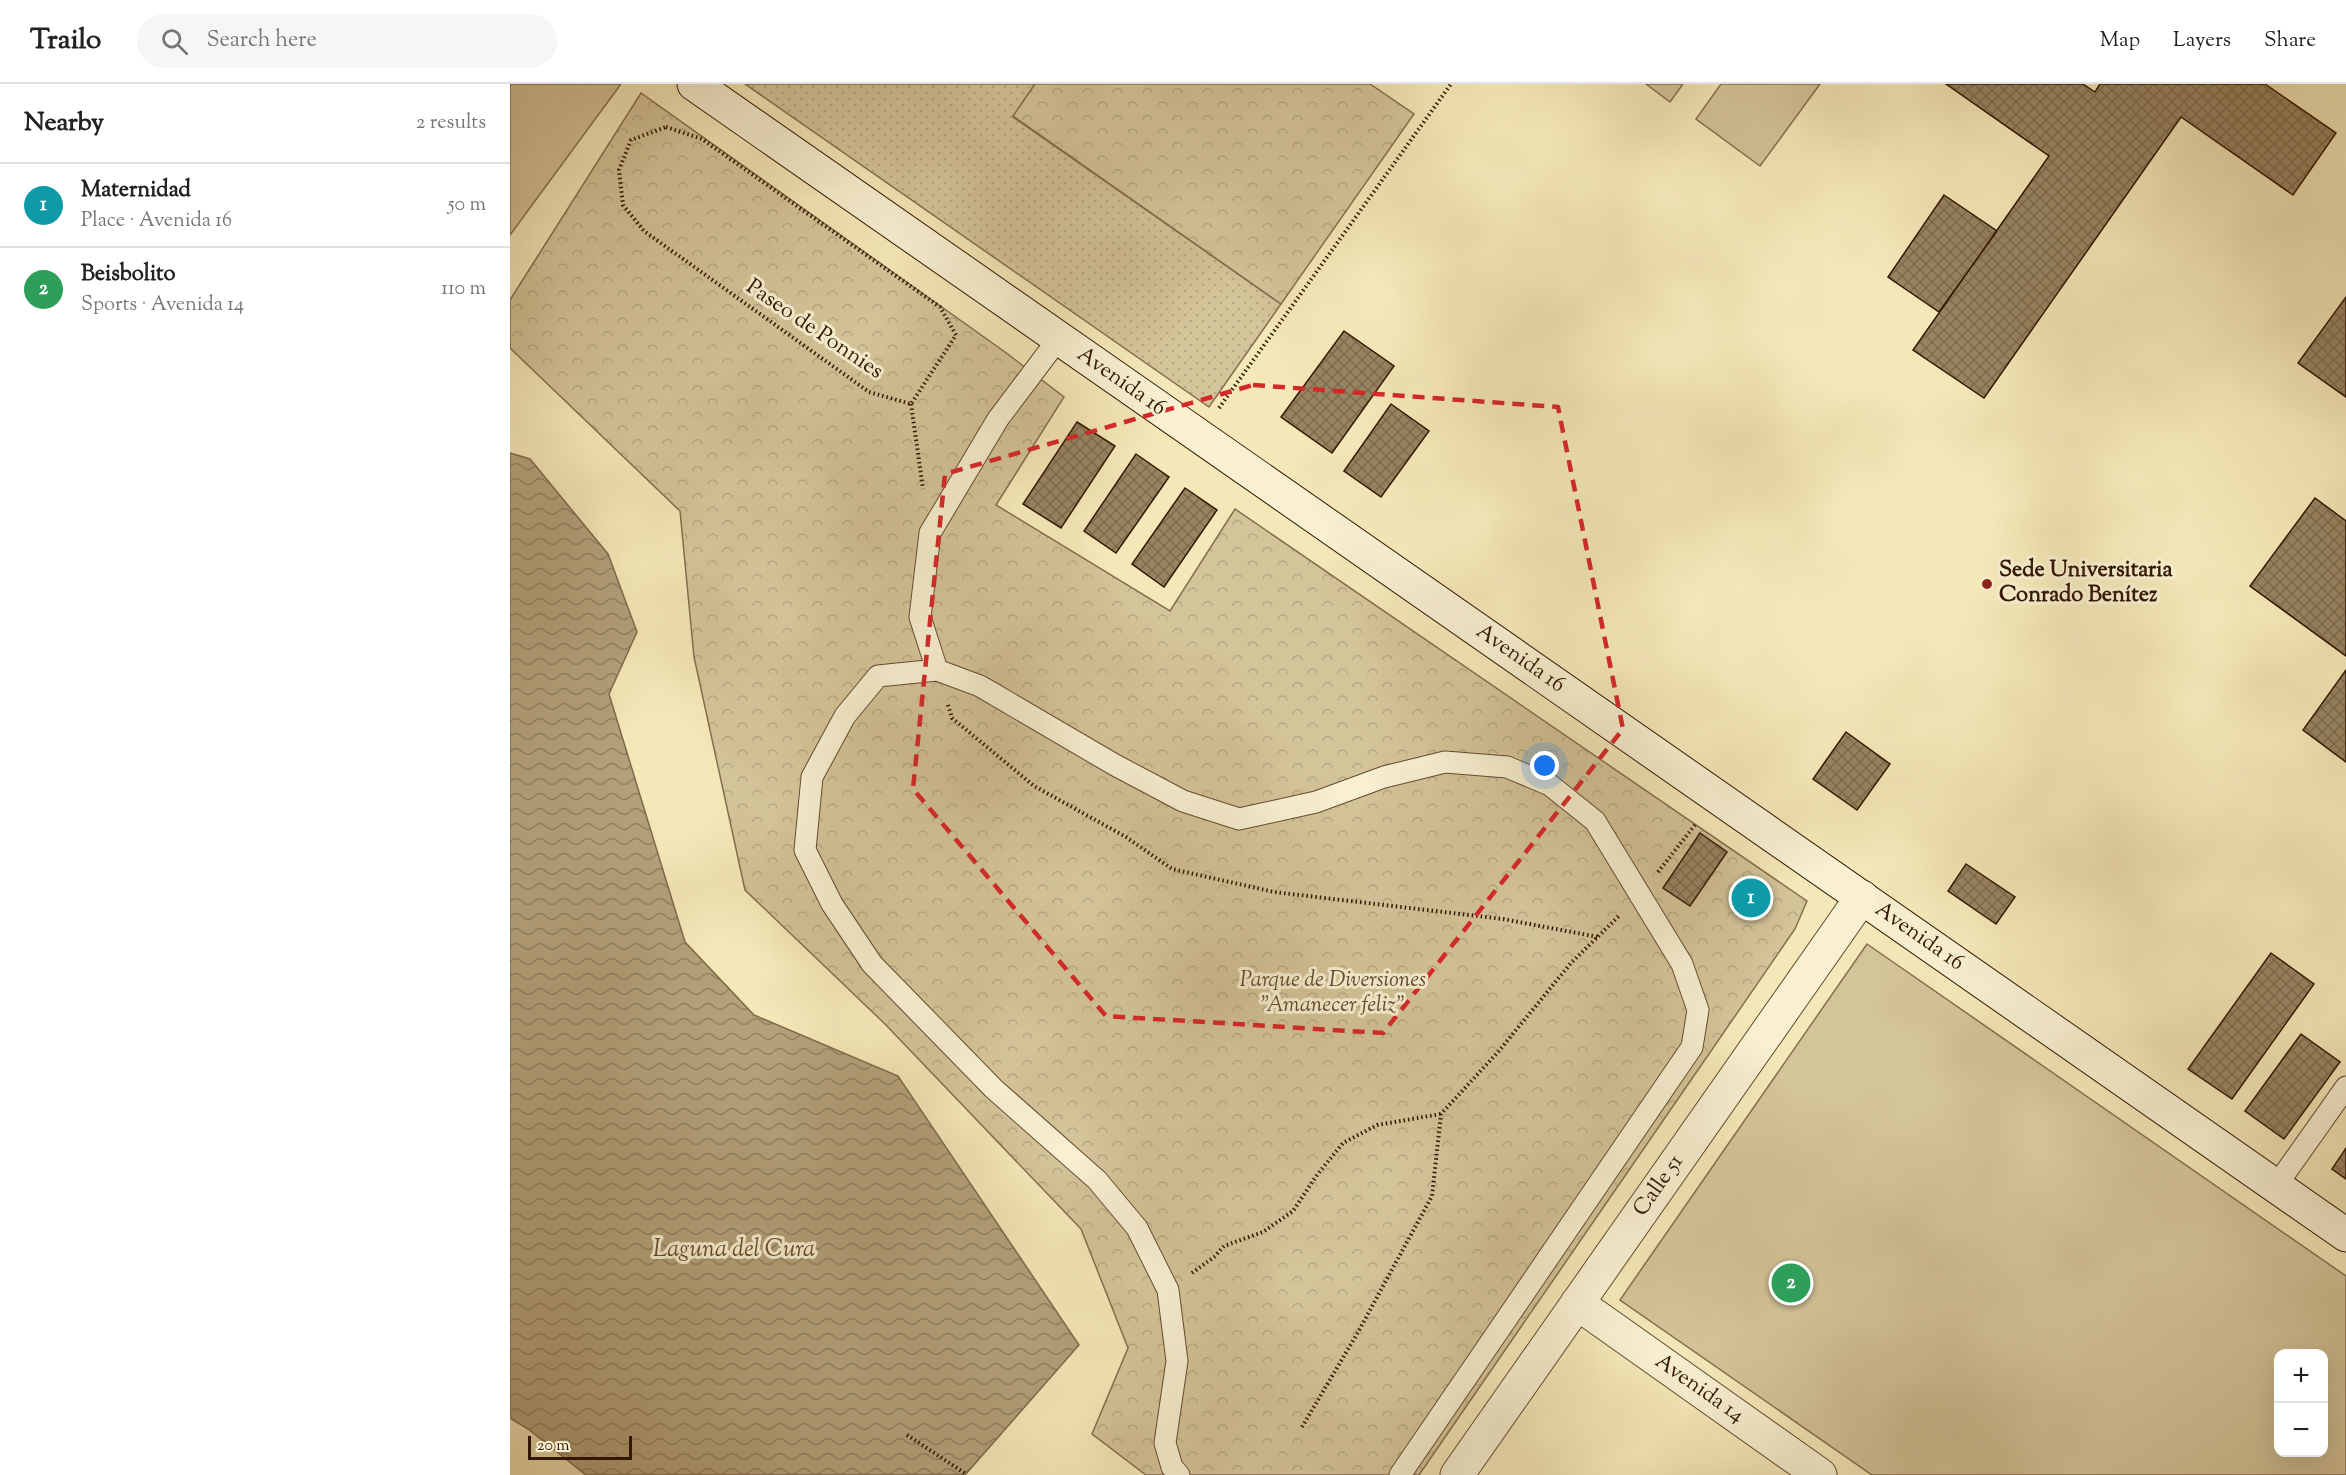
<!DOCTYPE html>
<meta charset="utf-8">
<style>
body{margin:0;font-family:"Sorts Mill Goudy",serif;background:#f6f6f6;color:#222}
.controls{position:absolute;right:18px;bottom:18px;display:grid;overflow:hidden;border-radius:12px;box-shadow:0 6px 24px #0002}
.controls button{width:54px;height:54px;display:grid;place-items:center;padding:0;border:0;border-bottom:2px solid #e0e0e0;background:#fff;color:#222;font:30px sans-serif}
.scale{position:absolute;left:18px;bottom:15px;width:104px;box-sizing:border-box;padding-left:6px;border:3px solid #321702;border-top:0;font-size:16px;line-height:21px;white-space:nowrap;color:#321702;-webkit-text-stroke:4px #f8f0d1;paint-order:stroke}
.you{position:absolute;left:1035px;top:682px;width:21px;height:21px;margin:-15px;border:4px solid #fff;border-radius:50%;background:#1a73e8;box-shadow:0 0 0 9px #1a73e833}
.badge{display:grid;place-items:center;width:39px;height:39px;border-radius:50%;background:#b45309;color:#fff;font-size:20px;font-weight:700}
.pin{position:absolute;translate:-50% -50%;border:3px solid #fff;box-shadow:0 2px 6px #0006}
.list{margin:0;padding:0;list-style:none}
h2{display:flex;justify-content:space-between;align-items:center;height:78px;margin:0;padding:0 24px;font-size:26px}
h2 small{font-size:20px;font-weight:400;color:#767676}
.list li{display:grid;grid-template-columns:39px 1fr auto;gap:18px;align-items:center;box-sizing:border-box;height:84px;padding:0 24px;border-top:2px solid #e0e0e0}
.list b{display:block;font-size:22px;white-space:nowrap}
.list p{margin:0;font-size:20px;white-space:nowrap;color:#767676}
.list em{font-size:20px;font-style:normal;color:#767676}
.icon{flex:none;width:33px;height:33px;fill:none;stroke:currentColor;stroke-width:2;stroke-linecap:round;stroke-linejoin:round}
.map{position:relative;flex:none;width:1836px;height:1391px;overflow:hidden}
header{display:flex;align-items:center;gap:36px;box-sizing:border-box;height:84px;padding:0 30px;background:#fff;border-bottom:2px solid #e0e0e0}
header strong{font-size:28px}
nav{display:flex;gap:33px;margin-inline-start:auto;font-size:21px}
.search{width:420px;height:54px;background:#f6f6f6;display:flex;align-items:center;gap:15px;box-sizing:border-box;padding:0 21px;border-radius:33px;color:#767676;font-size:22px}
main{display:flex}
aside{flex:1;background:#fff}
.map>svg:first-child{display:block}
.grass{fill:url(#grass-dots);stroke:#836e4e;stroke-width:1.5}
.forest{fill:url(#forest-crowns);stroke:#836e4e;stroke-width:1.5}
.pitch{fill:#d4c499;stroke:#836e4e;stroke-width:1.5;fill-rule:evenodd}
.water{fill:url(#water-waves);stroke:#7f6a4a;stroke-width:1.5}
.building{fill:url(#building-cross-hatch);stroke:#321702;stroke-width:1.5}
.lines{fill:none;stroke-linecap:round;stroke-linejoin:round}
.lane-casing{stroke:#634b30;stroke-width:23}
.street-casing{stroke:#634b30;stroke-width:35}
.secondary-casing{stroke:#321702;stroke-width:35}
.path{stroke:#321702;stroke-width:4;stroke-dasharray:1.5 3;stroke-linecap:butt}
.lane{stroke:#f8f0d1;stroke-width:21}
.street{stroke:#f8f0d1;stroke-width:33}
.secondary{stroke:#f8f0d1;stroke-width:33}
.marked{fill:none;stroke:#d62828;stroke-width:4.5;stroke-dasharray:12 8;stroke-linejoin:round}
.poi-dot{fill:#8f2418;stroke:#f8f0d1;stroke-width:2}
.labels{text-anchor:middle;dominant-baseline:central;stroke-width:6;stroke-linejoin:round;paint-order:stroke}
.street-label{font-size:22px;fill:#321702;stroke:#f8f0d1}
.poi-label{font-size:22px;font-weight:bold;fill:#321702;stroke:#f8f0d1;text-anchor:start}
.park-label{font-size:22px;font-style:italic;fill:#634b2f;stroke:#f8f0d1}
.water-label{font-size:24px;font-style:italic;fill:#664e32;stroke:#f8f0d1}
</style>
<header>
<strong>Trailo</strong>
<div class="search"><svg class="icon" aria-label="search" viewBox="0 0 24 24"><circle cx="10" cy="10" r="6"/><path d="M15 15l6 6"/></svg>Search here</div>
<nav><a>Map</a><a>Layers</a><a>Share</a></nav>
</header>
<main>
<aside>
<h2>Nearby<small>2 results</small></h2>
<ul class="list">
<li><span class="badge" style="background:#0f9aa8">1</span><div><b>Maternidad</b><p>Place · Avenida 16</p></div><em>50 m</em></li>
<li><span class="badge" style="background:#2e9e5b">2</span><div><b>Beisbolito</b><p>Sports · Avenida 14</p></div><em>110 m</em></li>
</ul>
</aside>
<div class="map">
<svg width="1836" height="1391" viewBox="0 0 1836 1391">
<defs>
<pattern id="grass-dots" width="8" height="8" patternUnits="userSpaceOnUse" patternTransform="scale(1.5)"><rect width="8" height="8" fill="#d4c499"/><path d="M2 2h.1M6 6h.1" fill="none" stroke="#b6a882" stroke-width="1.8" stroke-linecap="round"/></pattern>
<pattern id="forest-crowns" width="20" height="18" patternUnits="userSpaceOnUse" patternTransform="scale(1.5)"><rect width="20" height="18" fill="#d4c499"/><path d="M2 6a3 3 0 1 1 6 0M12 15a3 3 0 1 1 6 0" fill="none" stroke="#b6a882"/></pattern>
<pattern id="water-waves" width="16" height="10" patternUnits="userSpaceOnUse" patternTransform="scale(1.5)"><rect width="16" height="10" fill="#b3a17a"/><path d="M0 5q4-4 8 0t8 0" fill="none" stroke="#928262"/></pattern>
<pattern id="building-cross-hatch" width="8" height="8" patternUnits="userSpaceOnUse" patternTransform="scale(1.5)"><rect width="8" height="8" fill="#978461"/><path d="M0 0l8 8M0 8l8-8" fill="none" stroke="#7c6b4e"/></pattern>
</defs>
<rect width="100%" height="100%" fill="#f5e8b8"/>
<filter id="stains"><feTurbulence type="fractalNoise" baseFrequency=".00333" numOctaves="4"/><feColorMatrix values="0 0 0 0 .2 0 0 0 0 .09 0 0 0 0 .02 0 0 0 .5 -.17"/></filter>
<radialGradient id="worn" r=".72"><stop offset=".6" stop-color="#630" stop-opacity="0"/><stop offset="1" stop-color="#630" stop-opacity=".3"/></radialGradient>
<!-- grass -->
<path class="grass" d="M235,0H525L503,33L771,220L699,323Z"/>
<!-- forest -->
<path class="forest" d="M525,0H860L904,30L771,220L503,32Z
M131,9L495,268L554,313L486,421L660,527L725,425L1297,817L1285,845L909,1391H636L582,1350L618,1264L571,1145L375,940L235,806L184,573L170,427L0,264V216Z"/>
<!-- pitch -->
<path class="pitch" d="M0,0H111L0,151Z
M1136,0H1173L1160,18Z
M1211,0H1310L1250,82L1186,35Z
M1357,860L1836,1192V1391H1362L1110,1216ZM1768,1270H1814V1368H1768Z"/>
<!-- water -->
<path class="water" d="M0,369L20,375L98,470L127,548L99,610L175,858L244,931L388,992L569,1261L455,1391H76L18,1345L0,1334Z"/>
<!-- building -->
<path class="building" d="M1436,0H1573L1585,8L1590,0H1755L1826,49L1783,111L1671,33L1474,314L1403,266L1539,72Z
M1434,111L1487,147L1429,228L1378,193Z
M1836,213V313L1788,279Z
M834,247L884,282L822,369L771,333Z
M881,320L919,347L871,413L834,387Z
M567,338L605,362L551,444L513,420Z
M626,370L659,393L606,469L574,447Z
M675,404L707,426L654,503L622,480Z
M1805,414L1836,437V572L1740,502Z
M1836,586V678L1793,646Z
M1336,648L1380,680L1347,726L1303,695Z
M1190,749L1217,768L1180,822L1153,804Z
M1456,780L1505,813L1486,840L1438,807Z
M1761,869L1804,900L1722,1015L1678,985Z
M1791,950L1830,978L1774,1055L1735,1027Z
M1836,1064V1095L1822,1085Z"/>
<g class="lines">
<defs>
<path id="lane" d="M427,586L410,533L420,449L488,335L549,254
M1766,1102L1836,1003
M669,1391L662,1383L655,1359L667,1277L658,1206L627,1144L587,1096L484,1005L362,880L322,820L295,766L302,693L335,632L368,592L427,586L470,602L605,681L673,717L729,735L806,718L874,693L935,678L997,683L1040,701L1085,737L1172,880L1188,926L1182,963L890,1391"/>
<path id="street" d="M1067,1219L1310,1391
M947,1391L1352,813"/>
<path id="secondary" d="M184,0L1836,1151"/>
</defs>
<!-- lane casing -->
<use href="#lane" class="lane-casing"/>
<!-- street casing -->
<use href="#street" class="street-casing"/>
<!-- secondary casing -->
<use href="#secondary" class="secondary-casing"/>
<!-- path -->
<path class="path" d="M156,43L192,55L430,223L446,251L401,320L359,308L134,147L113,121L109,86L121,56Z
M401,320L413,405
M709,324L941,0
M438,621L442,634L524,702L616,753L662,785L764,808L993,835L1088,853
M1148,788L1185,741
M682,1189L704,1173L714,1162L753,1148L783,1127L807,1091L833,1059L867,1041L931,1030
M792,1343L847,1250L922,1112L931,1030L988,968L1061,879L1110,831
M397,1351L456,1390"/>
<!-- lane -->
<use href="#lane" class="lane"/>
<!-- street -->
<use href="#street" class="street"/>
<!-- secondary -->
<use href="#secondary" class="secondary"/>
</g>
<!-- marked area -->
<path class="marked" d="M743,301L1048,323L1113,645L873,949L596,932L403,705L435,390Z"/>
<!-- markers -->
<circle class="poi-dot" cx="1477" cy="500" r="6"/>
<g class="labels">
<!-- street labels -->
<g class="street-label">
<text transform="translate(304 246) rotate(34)">Paseo de Ponnies</text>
<text transform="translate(611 298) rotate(35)">Avenida 16</text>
<text transform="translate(1010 575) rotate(35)">Avenida 16</text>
<text transform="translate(1409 853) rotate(35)">Avenida 16</text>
<text transform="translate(1149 1102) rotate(-55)">Calle 51</text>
<text transform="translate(1189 1305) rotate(35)">Avenida 14</text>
</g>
<!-- poi labels -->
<g class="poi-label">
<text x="1489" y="487">Sede Universitaria<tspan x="1489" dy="25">Conrado Benítez</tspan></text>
</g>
<!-- park labels -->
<g class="park-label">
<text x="823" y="897">Parque de Diversiones<tspan x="823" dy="25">"Amanecer feliz"</tspan></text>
</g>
<!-- water labels -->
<g class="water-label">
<text x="224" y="1166">Laguna del Cura</text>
</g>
</g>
<rect width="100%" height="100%" filter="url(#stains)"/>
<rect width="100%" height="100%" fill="url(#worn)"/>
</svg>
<div class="controls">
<button>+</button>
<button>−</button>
</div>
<div class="scale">20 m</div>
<div class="you"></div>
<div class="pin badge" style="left:1241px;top:814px;background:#0f9aa8">1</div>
<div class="pin badge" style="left:1281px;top:1199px;background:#2e9e5b">2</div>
</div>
</main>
